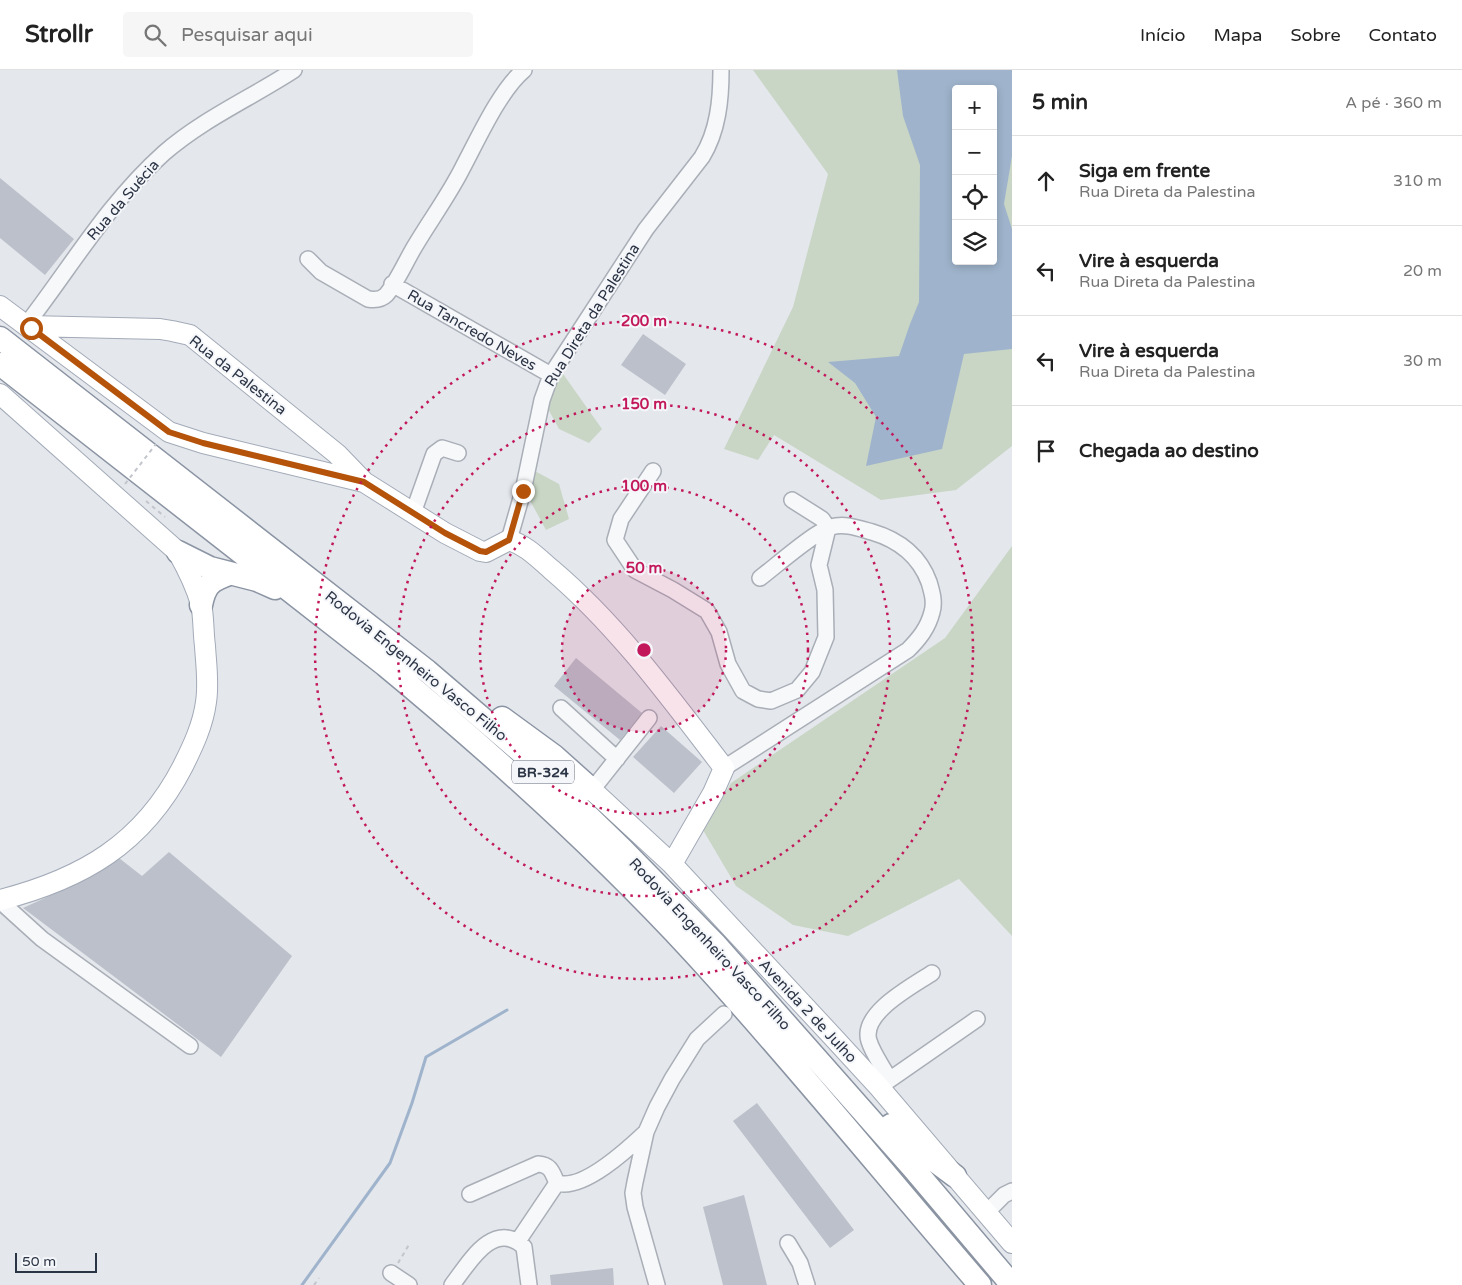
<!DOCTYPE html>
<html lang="pt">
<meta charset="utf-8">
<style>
body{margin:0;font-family:"Varela Round",sans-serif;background:#f6f6f6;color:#222}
.controls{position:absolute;right:15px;top:15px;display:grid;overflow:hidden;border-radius:5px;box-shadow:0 2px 8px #0003}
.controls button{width:45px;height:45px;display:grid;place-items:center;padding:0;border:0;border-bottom:1px solid #e0e0e0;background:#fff;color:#222;font:25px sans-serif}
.scale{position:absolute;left:15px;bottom:12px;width:82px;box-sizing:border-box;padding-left:5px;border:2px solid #2b3445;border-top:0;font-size:14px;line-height:18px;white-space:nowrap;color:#2b3445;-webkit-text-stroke:4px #f4f6f9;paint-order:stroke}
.stop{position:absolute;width:15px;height:15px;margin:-11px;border:4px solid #b45309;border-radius:50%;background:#fff}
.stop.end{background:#b45309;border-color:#fff;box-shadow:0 1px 5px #0008}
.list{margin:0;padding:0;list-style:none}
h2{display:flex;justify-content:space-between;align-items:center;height:65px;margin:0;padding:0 20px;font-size:21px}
h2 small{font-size:16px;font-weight:400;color:#767676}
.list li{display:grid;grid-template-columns:32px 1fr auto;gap:15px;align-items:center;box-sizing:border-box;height:90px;padding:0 20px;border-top:1px solid #e0e0e0}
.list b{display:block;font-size:19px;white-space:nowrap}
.list p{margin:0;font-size:16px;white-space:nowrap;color:#767676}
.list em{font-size:16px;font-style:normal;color:#767676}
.icon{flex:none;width:28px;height:28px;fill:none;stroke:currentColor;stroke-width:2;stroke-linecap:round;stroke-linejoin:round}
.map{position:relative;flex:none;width:1012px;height:1215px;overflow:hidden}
header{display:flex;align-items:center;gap:30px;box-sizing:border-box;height:70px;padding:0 25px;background:#fff;border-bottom:1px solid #e0e0e0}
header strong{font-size:24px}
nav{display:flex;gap:28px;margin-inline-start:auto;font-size:18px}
.search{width:350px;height:45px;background:#f6f6f6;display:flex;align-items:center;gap:12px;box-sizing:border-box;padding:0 18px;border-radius:5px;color:#767676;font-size:19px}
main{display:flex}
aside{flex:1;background:#fff}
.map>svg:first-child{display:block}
.green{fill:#c9d6c5;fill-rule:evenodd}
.water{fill:#9fb4cc;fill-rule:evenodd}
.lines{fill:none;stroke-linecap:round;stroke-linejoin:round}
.stream{stroke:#9fb4cc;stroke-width:3}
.building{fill:#bbc0ca}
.minor-casing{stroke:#a9aeb7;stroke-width:18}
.major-casing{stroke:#a3abb8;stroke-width:22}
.highway-casing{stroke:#8b94a3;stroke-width:25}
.path{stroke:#c2c5cb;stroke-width:2;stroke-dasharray:4 4;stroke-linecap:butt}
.minor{stroke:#f7f8fa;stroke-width:15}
.major{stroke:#fff;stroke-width:20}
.highway{stroke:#fff;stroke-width:22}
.path-bridge{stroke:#c2c5cb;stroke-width:2;stroke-dasharray:4 4;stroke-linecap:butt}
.route{stroke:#b45309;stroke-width:6}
.ring{fill:none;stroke:#c2185b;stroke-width:2.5;stroke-dasharray:2.5 5}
.labels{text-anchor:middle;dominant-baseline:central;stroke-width:4;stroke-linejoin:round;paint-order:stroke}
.shield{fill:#f4f6f9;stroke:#676e7b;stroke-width:1}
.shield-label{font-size:14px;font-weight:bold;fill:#2b3445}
.street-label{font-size:15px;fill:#2b3445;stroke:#f4f6f9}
.centre{fill:#c2185b;stroke:#f4f6f9;stroke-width:2.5}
.ring-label{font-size:15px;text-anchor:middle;font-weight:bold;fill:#c2185b;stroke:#f4f6f9;stroke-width:4;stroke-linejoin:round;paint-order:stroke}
</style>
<header>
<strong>Strollr</strong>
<div class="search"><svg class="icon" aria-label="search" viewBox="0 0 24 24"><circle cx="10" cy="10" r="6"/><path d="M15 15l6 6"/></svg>Pesquisar aqui</div>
<nav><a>Início</a><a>Mapa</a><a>Sobre</a><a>Contato</a></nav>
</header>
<main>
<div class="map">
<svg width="1012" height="1215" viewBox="0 0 1012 1215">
<rect width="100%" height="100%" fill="#e4e7ec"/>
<!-- green -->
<path class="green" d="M753,0H1012V376L956,420L881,430L774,365L758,390L724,379L793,237L828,104ZM956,19H993V191H956Z
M561,301L602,359L589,373L559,359L545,333Z
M531,399L559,414L569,449L546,460L526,423Z
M1012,476V866L959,809L848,866L793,855L736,816L703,760L731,713L945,568Z"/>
<!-- water -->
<path class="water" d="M897,0H1012V86L1004,134L1012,159V279L964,284L942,379L866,396L876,347L855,313L828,292L899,286L910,254L919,232L920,95L903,46ZM956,19H993V191H956Z"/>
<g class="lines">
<!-- stream -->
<path class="stream" d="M302,1215L390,1093L412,1033L426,987L507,940"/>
</g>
<!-- building -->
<path class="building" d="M0,108L74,169L45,205L0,168Z
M643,264L686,294L665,325L621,295Z
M576,588L642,643L620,670L554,616Z
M661,656L702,692L674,723L633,687Z
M169,782L292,886L221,987L23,838L71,816L119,788L142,806Z
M757,1033L854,1160L830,1178L733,1051Z
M744,1125L767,1215H723L703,1137Z
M613,1198L614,1215H551L550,1205Z"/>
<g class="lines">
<defs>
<path id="minor" d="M308,189L321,202L368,229C374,230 381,230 386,225C396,214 407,189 415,176C431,149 449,125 463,97C478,69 500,20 524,0
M392,214L551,305
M26,255C71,197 108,133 164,83C203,49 251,28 294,0
M653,401L621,449L615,470L635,500L673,520L707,541L719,562L728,594L743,621L758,629L771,631L797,620L812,602L826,567L825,520L819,495L828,458L822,449L792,430
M413,443L434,384L442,378L458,383
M509,470L523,421L542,330L551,305L646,159L702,87C718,61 721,30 721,0
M561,638L617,689
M724,698L908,580C919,569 928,558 932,542C935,532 932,522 929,512C919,485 899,470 872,462C858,458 845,453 831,457C814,462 776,496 760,508
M592,720L649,648
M0,831L42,869L190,976
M889,1009C883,997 873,984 869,971C860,943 913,916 932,903
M882,1015L977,949
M557,1113C583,1121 628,1079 646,1062
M470,1124L538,1094C551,1095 552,1102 557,1113
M987,1142L1004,1125L1012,1121
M518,1171L557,1113
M788,1173L800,1193L807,1215
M391,1203L409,1215
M452,1215C469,1193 493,1149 524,1177L529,1215
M657,1215L635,1137L633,1123L635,1112L646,1062L657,1037L672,1009L697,969L724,944"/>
<path id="major" d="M0,236L169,362L203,373L364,412L445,463L480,481L486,482L509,470C526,475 539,489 552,500C619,557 671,629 724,698L713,723L672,794
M28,256L160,259L172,261L190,265L337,384L364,412
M0,324L178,482C187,498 196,516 201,534C204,547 203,562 205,576C206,594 209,613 206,632C203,655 193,676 183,696C143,774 82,809 0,830
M592,720L672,794L833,967L879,1017L1012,1173"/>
<path id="highway" d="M0,268L427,601L526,686L623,780L716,875L913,1098L1012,1215
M0,294L385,595C494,685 599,780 695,884C793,991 885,1105 980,1215
M178,482L210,498L257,510L275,518
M201,535C205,515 210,511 229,504
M502,648L554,686L592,720
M891,1055L900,1065L955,1106"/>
</defs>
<!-- minor casing -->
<use href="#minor" class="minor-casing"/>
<!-- major casing -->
<use href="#major" class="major-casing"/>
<!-- highway casing -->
<use href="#highway" class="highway-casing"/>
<!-- path -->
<path class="path" d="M146,431L165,447
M398,1193L410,1173
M314,1215L319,1208"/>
<!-- minor -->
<use href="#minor" class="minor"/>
<!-- major -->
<use href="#major" class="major"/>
<!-- highway -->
<use href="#highway" class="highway"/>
<!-- path-bridge -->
<path class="path-bridge" d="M125,414L156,374"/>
</g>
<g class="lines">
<!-- route -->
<path class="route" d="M31,258L169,362L203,373L364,412L445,463L480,481L486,482L509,470L523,421"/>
</g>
<!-- distance rings -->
<circle cx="644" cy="580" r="82" fill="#c2185b" fill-opacity=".12"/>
<g class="ring">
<circle cx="644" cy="580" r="82"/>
<circle cx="644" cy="580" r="164"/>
<circle cx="644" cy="580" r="246"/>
<circle cx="644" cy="580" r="329"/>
</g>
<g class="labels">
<!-- shield labels -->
<rect class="shield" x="512" y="690.5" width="62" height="23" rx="4"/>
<g class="shield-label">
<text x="543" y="702">BR-324</text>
</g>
<!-- street labels -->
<g class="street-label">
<text transform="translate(123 130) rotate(-49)">Rua da Suécia</text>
<text transform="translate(592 245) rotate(-58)">Rua Direta da Palestina</text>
<text transform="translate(472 260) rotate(30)">Rua Tancredo Neves</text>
<text transform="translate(238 305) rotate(38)">Rua da Palestina</text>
<text transform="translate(416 596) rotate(39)">Rodovia Engenheiro Vasco Filho</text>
<text transform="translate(710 874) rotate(47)">Rodovia Engenheiro Vasco Filho</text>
<text transform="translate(808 941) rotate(47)">Avenida 2 de Julho</text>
</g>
</g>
<circle cx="644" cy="580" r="8" class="centre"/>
<g class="ring-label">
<text x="644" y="256">200 m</text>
<text x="644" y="339">150 m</text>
<text x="644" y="421">100 m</text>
<text x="644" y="503">50 m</text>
</g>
</svg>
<div class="controls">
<button>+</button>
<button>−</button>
<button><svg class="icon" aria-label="locate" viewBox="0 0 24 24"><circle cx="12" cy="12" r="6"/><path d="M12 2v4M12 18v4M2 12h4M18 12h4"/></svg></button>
<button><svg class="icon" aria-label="layers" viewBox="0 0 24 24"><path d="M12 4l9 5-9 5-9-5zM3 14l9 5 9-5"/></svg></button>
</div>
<div class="scale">50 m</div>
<div class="stop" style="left:31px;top:258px"></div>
<div class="stop end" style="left:523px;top:421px"></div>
</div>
<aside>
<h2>5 min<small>A pé · 360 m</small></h2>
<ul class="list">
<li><svg class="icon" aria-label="ahead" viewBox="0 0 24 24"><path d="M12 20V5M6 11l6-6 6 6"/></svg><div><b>Siga em frente</b><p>Rua Direta da Palestina</p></div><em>310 m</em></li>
<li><svg class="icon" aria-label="left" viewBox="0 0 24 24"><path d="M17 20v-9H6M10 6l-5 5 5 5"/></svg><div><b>Vire à esquerda</b><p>Rua Direta da Palestina</p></div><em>20 m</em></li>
<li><svg class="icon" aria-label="left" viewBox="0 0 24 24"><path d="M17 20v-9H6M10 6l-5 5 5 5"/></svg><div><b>Vire à esquerda</b><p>Rua Direta da Palestina</p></div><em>30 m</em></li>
<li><svg class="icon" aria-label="arrive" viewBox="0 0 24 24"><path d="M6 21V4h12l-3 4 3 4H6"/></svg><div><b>Chegada ao destino</b></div></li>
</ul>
</aside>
</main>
